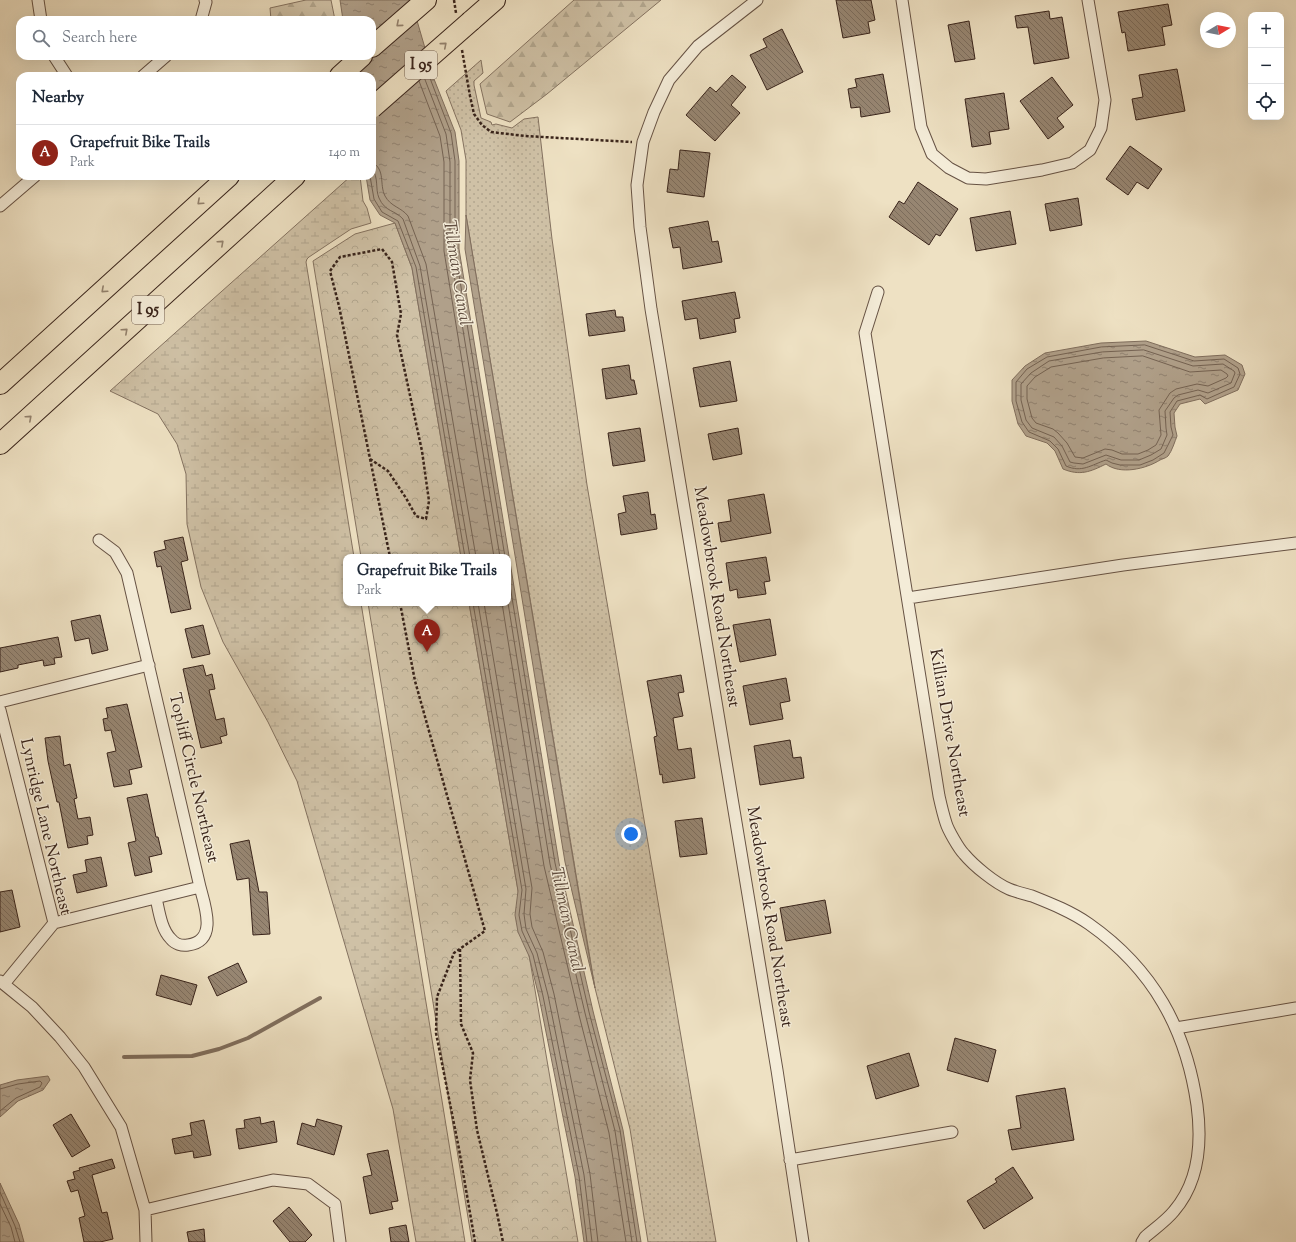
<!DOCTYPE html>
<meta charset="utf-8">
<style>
body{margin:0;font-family:"Sorts Mill Goudy",serif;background:#f2f2f3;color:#1f2937}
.controls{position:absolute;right:12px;top:12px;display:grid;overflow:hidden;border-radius:8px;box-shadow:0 4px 16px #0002}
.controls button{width:36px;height:36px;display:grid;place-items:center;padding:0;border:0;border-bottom:1px solid #e0e1e3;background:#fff;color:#1f2937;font:20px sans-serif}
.compass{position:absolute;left:1200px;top:12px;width:36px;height:36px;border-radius:50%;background:#fff;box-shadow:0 4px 16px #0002;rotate:80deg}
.you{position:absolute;left:631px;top:834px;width:14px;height:14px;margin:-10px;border:3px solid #fff;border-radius:50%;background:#1a73e8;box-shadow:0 0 0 6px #1a73e833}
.badge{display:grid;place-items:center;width:26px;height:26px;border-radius:50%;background:#8f2418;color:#fff;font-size:13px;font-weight:700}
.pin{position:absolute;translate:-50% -33px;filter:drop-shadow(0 1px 2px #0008)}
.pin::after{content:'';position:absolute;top:21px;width:14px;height:12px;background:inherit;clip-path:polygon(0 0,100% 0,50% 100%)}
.popup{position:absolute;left:343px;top:554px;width:168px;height:52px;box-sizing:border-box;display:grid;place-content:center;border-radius:8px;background:#fff;filter:drop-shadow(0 1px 3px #0005);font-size:13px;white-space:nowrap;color:#747a83}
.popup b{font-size:15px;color:#1f2937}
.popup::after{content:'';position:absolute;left:50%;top:100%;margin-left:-8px;border:8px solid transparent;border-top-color:#fff}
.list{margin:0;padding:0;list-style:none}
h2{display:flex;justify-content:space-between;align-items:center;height:52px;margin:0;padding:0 16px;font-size:17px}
h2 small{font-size:13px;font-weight:400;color:#747a83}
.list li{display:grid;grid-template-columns:26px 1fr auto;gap:12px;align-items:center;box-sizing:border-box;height:56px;padding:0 16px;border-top:1px solid #e0e1e3}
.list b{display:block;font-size:15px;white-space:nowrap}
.list p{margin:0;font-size:13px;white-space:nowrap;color:#747a83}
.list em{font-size:13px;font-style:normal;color:#747a83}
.icon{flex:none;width:22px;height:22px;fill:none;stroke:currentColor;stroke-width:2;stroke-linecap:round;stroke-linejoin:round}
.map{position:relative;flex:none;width:1296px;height:1242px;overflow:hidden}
.search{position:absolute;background:#fff;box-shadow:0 4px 16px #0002;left:16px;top:16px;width:360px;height:44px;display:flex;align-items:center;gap:10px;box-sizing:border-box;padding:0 14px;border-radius:12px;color:#747a83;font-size:15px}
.panel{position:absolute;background:#fff;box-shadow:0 4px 16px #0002;left:16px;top:72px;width:360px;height:108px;border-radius:12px}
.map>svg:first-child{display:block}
.grass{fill:url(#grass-dots);stroke:#847260}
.forest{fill:url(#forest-firs);stroke:#847260}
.wetland{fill:url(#wetland-marsh);stroke:#847260}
.park{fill:url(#park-crowns);stroke:#847260}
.water{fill:url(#water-ripples);stroke:#806e5d}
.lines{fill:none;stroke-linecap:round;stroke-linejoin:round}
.shore{stroke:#746252;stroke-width:1}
.stream{stroke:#806e5d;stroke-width:4}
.building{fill:url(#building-back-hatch);stroke:#38231a}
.street-casing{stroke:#665244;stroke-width:13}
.highway-casing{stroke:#38231a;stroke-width:22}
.path{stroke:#38231a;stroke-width:2.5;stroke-dasharray:3 2;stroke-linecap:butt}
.street{stroke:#f4ecd8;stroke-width:11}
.highway{stroke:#eee1c3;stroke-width:20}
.highway-bridge-casing{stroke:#38231a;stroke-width:22;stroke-linecap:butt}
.highway-bridge{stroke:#eee1c3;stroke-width:20}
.oneway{stroke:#93826e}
.labels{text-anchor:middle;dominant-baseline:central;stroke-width:3;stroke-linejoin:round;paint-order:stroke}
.shield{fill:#f4ecd8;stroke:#705f53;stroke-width:1}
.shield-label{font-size:16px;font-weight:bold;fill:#38231a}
.street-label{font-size:17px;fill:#38231a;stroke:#f4ecd8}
.water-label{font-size:18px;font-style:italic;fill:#624f41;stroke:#f4ecd8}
</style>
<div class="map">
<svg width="1296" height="1242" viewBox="0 0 1296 1242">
<defs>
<pattern id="grass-dots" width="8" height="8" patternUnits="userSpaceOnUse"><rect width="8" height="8" fill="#cfc1a6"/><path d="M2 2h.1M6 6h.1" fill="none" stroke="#b2a68e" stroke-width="1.8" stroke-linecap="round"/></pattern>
<pattern id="forest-firs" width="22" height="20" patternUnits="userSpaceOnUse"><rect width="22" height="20" fill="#cfc1a6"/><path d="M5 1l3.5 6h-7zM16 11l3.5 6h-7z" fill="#b2a68e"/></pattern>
<pattern id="wetland-marsh" width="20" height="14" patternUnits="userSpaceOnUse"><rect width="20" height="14" fill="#cfc1a6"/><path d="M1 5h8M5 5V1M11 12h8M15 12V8" fill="none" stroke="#b2a68e"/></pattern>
<pattern id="park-crowns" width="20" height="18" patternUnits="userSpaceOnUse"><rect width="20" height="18" fill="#cfc1a6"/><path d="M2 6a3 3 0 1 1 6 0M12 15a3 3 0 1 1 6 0" fill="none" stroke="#b2a68e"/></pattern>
<pattern id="water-ripples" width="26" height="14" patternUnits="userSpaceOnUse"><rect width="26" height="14" fill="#b0a08a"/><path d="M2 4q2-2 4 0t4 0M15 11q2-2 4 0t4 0" fill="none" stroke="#908270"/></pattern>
<pattern id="building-back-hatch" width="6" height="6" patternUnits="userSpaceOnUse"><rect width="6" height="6" fill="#978672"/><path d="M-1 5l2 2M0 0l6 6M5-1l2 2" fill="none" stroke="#7c6d5d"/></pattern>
</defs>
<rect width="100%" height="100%" fill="#eee1c3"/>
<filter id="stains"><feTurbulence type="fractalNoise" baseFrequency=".005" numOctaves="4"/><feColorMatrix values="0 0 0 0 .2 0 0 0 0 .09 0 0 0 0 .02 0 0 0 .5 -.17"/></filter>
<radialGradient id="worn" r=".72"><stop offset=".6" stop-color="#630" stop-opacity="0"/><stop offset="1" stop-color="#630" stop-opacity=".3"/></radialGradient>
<!-- grass -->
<path class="grass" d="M481,60L483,73L474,81V85L481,118L491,122L492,125L496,124L512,128L524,119L538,117L552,239L587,485L716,1242H648L630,1129L595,988L466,215V160L461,130L446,91Z"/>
<!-- forest -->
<path class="forest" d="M306,0H331L335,20H271L270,8Z
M574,0H661L547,94L510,122L487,114L480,84Z"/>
<!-- wetland -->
<path class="wetland" d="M351,176H360L363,201L367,208L371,223L351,229L309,257L307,259L306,262L354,557H346V603H361L465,1242H416L393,1109L297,781L268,722L223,642L201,587L187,524L186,474L177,444L158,414L110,391Z"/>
<!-- park -->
<path class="park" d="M395,223L412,268L461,557H361L313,261L355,234Z
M368,603H469L578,1242H472Z"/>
<!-- water -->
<path class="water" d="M340,0H411L434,79L455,132L459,161V249L559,863L593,1011L623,1130L641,1242H584L575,1177L539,997L529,956L518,932L515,915L518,891L469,603H508V557H461L412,268L395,223L380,215L370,200L366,176H372V76H352L372,56V20H343Z
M466,215L590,961L595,988L565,862L465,249Z
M1146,341L1195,357L1225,355L1242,365L1245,374L1238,390L1205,404L1200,399L1180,404L1174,413L1175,427L1177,436C1175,441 1172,451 1168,456C1166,458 1162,459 1160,460C1146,469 1120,475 1106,464C1090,472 1080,476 1063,469L1055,451L1047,443L1026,436L1018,424L1012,401V380L1025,366L1045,353L1101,343Z
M48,1076L50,1080L43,1090L18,1101L0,1117V1085L17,1080Z
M0,1183L19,1224L24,1242H0Z"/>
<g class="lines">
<!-- shore -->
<path class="shore" d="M428,73L451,133L455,161V250L505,557
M424,77L446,134L450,162V250L500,557
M419,81L440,136L444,162V251L494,557
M372,162C386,170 379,184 385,196C391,207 401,207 408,216L426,264L476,557
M372,169C379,177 375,189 379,198C385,212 395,210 403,219L420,266L470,557
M370,176L374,199L382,212L398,221L416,267L465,557
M1145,345L1194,361L1224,359L1238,368L1240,374L1234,387L1207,399L1200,395L1177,401L1170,412L1171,427L1173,435L1164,453L1153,460L1140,465H1120L1112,463L1106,460C1091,465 1082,473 1066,466L1058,449L1050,441L1029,432L1022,422L1016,401V382L1027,369L1047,357L1101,347Z
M1144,350L1193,366L1223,364L1234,371L1235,373L1231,383L1208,393L1198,390L1178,395L1174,398L1165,411L1166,428L1167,435L1161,449L1151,455L1139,460H1121L1106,455L1083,464L1074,463L1070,462L1062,446L1054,437L1032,428L1026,420L1021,400V384L1031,373L1049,361L1102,352Z
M1143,356L1190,372L1221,370L1227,374L1228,376L1226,378L1208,386L1197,384L1176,389L1170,393L1159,410L1161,435L1156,445L1148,450L1138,454H1122L1112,450L1105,449L1083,458L1075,457L1067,443L1058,433L1053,429L1036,423L1032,418L1027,399V386L1035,377L1051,367L1103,358Z
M508,573L555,863L589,1012L620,1130L637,1242
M473,603L522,890L519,915L522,931L533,955L543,996L579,1176L587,1242
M478,603L526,889L524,914L526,929L537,953L548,995L584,1175L592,1242
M484,603L532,888L530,914L532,927L543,952L554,994L590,1174L598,1242
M502,603L544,866L579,1015L609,1133L626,1242
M508,603L550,864L585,1013L615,1131L632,1242
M0,1089L18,1084L40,1081L42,1083L40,1087L16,1098L0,1111
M0,1192L15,1226L20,1242
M0,1204L11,1227L15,1242"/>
<!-- stream -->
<path class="stream" d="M124,1057L192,1056L219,1049L248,1038L320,998"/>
</g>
<!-- building -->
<path class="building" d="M836,0H871L875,20L868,22L870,33L843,38Z
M1168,4L1172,25L1162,27L1165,45L1128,51L1125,32L1122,33L1118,12Z
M1049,11L1050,19L1062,17L1069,58L1034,64L1028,27L1017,28L1015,16Z
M969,21L975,59L955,62L948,25Z
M782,29L803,72L767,90L750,55L767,47L763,39Z
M1177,69L1185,111L1136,120L1132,99L1143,97L1139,75Z
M883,74L890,112L861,117L860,107L851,108L848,89L857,87L855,79Z
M732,75L746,87L731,105L740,113L715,141L686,115L710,87L716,92Z
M1052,77L1073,105L1057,118L1064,127L1048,139L1020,101Z
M1004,93L1009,129L989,132L991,144L972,147L965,99Z
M1130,146L1162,169L1148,189L1137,182L1128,195L1106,179Z
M680,150L710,153L704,197L667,192L670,169L678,170Z
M918,182L958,209L940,236L936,234L929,245L889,217L899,201L904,204Z
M1078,198L1082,225L1050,231L1045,204Z
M1010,211L1016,244L976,251L970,218Z
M708,221L712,242L718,241L722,262L683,269L680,247L673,248L669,228Z
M735,292L740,318L734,319L736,332L700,339L697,318L685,320L682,301Z
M615,310L616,317H623L625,331L589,336L586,314Z
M730,361L737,401L700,407L693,368Z
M629,365L631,380H634L637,394L606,399L602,369Z
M640,428L645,461L613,466L608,433Z
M738,428L742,454L713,460L708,434Z
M648,492L651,515L655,514L657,529L621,535L618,514L626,512L623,496Z
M764,494L771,533L721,542L718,523L731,521L728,500Z
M183,537L188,560L181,562L191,609L171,613L161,566L157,567L154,552L166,549L164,541Z
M766,557L770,581L764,582L766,594L738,598L737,589L730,591L726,563Z
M100,615L108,650L92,654L89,638L75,641L71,621Z
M770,619L776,655L740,662L733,625Z
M203,625L210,654L192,658L185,629Z
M58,637L62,657L54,658L55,664L44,666L43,660L18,665V668L0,672V648Z
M203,665L206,676L212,674L215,689L209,690L216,720L224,718L227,735L220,737L222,743L201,748L183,669Z
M681,675L684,692L678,693L683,716L673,718L678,750L691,748L695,778L663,783L662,774L660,775L654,737L657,736L647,681Z
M786,678L790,701L780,703L783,719L750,725L743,686Z
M127,704L142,767L129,770L132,784L114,787L107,753L116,751L111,730L105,731L103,719L108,718L106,708Z
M60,736L64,766L70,764L77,798L74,799L78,819L90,817L93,835L87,836L88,844L68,848L59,802H57L48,761L45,738Z
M790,740L793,758L801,757L804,778L760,785L754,746Z
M147,794L156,837H158L162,854L149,857L152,872L135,876L128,843L136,841L127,798Z
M702,818L707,854L680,857L675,821Z
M249,840L259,892H267L270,934L253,935L249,878L237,880L230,844Z
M101,857L107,886L77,893L73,875L87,872L85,860Z
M12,890L20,927L0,932V892Z
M825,900L831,933L786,941L780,908Z
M238,963L247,982L217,996L208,977Z
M161,975L197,985L191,1005L156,995Z
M955,1038L996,1050L988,1082L947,1070Z
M909,1053L919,1086L876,1099L867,1066Z
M1065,1088L1074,1140L1012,1150L1008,1130L1021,1128L1016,1096Z
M71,1114L90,1146L72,1157L53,1125Z
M260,1117L261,1124L274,1121L277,1142L239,1149L236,1129L245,1128L244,1120Z
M317,1119L342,1126L334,1155L297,1144L302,1123L315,1127Z
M204,1120L211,1155L194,1158L193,1151L175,1154L172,1139L192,1135L190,1123Z
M388,1150L398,1201L391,1202L393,1209L370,1214L363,1177L372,1175L367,1154Z
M112,1159L115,1168L92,1175L102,1213L107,1212L113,1239L100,1242H84L79,1218L85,1216L78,1190L71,1192L67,1181L75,1179L73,1172L80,1170L79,1168Z
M1013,1167L1033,1198L984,1229L967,1201L997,1182L995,1179Z
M289,1207L312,1235L305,1242H290L273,1221Z
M406,1225L409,1242H391L389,1228Z
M204,1229L205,1242H189L187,1232Z"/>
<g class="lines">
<defs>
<path id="street" d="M38,0L41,20
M757,0L698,46L669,80L654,112L643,142L637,185L640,227L651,309L777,1070L803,1242
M902,0L921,127L932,154L949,168L968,178L986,179L1042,170L1072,163L1090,150L1101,128L1105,100L1088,0
M201,20L206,2L205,0
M54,56L67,76
M143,76L166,56
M0,206L35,176
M878,292L865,333L939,796C941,805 943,814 946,823C948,830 959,849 964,854C974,866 995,883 1009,889C1016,892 1025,894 1032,896C1052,904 1072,912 1089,924C1153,969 1186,1029 1197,1105C1202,1142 1199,1182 1174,1211C1166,1221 1154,1229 1145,1237L1142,1242
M908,598L1123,565L1296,543
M0,702L149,665
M0,710L54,923L4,984
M156,898C159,911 161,929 171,939C175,944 182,946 188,945C218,941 205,906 200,887
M54,923L200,887L127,573L115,552L99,540
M0,981L32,1007L60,1037L84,1067L121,1127L145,1210L146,1242
M1176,1028L1296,1008
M790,1160L952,1132
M145,1210L273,1180L308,1184L335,1204L340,1242"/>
<path id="highway" d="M471,21L495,0
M372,47L426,0
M340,76L362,56
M0,384L229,176
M0,444L295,176"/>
</defs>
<!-- street casing -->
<use href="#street" class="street-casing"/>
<!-- highway casing -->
<use href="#highway" class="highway-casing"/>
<!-- path -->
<path class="path" d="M454,0L456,13
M462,50L470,96L474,114L482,125L491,132L525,136L632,142
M370,459L388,471L406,498L416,516L426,519L429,501L422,451L397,335L401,314L392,262L382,249L340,257L330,271L339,306L390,557
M400,603L415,681L485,931L454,953L437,997L436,1033L459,1149L475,1242
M460,949L461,1024L473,1053L470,1080L477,1130L497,1213L503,1242"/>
<!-- street -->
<use href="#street" class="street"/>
<!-- highway -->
<use href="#highway" class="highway"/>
<defs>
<path id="highway-bridge" d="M372,108L471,21"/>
</defs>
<!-- highway-bridge casing -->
<use href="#highway-bridge" class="highway-bridge-casing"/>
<!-- highway-bridge -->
<use href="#highway-bridge" class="highway-bridge"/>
</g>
<!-- one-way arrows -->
<defs><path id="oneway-chevron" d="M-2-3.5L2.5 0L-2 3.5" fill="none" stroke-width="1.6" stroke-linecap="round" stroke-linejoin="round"/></defs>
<g class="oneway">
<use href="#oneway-chevron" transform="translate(399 24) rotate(139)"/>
<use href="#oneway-chevron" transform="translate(444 45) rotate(-41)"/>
<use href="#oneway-chevron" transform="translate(200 202) rotate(138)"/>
<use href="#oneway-chevron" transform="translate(221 243) rotate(-42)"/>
<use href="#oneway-chevron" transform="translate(104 290) rotate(138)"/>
<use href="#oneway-chevron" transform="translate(125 331) rotate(-42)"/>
<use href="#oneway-chevron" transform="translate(29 418) rotate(-42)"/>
</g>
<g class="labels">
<!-- shield labels -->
<g class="shield">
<rect x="405" y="51" width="32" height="28" rx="3"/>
<rect x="132" y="296" width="32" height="28" rx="3"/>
</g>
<g class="shield-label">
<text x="421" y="65">I 95</text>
<text x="148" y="310">I 95</text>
</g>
<!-- street labels -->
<g class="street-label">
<text transform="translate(716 597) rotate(81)">Meadowbrook Road Northeast</text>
<text transform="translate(949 733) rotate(80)">Killian Drive Northeast</text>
<text transform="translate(193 778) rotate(77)">Topliff Circle Northeast</text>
<text transform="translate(45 827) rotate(77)">Lynridge Lane Northeast</text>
<text transform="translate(769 917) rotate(81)">Meadowbrook Road Northeast</text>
</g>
<!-- water labels -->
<g class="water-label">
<text transform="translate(456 273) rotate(81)">Tillman Canal</text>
<text transform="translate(566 920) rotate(78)">Tillman Canal</text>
</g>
</g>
<rect width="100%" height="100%" filter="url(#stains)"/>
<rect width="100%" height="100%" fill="url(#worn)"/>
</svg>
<div class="controls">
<button>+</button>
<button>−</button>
<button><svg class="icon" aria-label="locate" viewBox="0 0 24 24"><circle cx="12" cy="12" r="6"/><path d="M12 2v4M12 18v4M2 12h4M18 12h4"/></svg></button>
</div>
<svg class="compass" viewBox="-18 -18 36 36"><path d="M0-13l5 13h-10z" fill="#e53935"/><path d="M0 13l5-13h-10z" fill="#747a83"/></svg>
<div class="you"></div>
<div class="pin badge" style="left:427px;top:652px">A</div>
<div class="popup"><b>Grapefruit Bike Trails</b>Park</div>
<div class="search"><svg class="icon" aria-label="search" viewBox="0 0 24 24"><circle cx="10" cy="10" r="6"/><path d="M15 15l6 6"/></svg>Search here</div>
<section class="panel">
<h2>Nearby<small></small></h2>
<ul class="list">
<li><span class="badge">A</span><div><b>Grapefruit Bike Trails</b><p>Park</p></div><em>140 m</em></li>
</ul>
</section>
</div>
